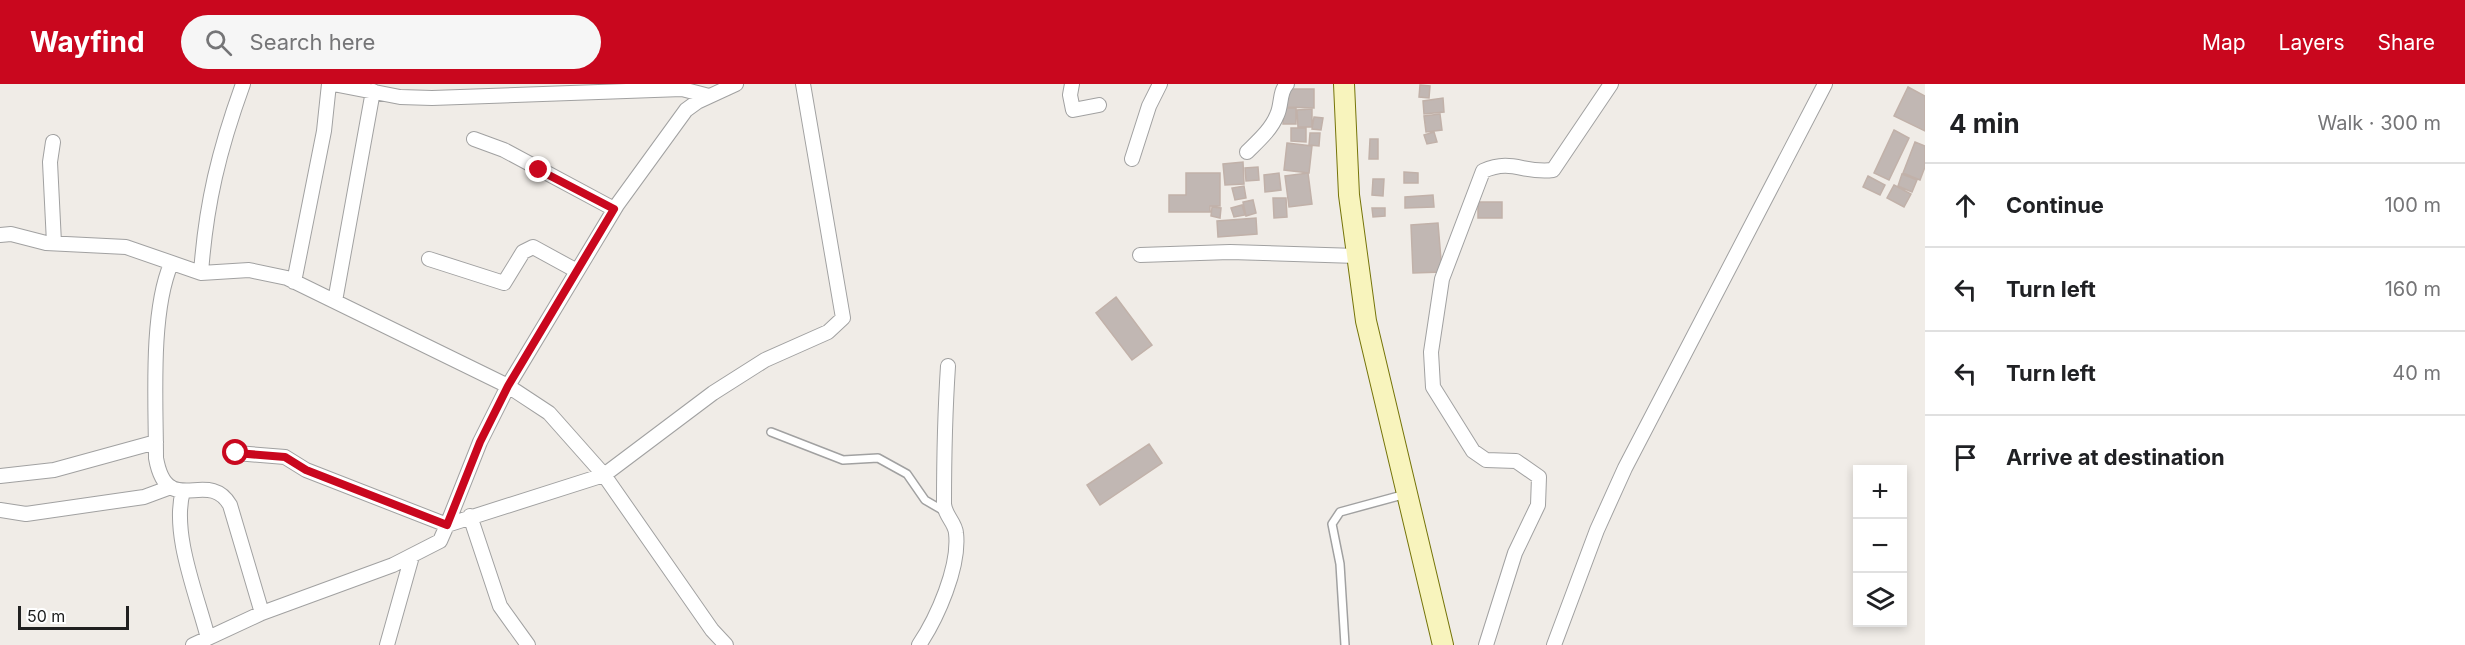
<!DOCTYPE html>
<meta charset="utf-8">
<style>
body{margin:0;font-family:Inter,sans-serif;background:#f6f6f6;color:#202124}
.controls{position:absolute;right:18px;bottom:18px;display:grid;overflow:hidden;border-radius:0px;box-shadow:0 3px 9px #0003}
.controls button{width:54px;height:54px;display:grid;place-items:center;padding:0;border:0;border-bottom:2px solid #e0e0e0;background:#fff;color:#202124;font:30px sans-serif}
.scale{position:absolute;left:18px;bottom:15px;width:111px;box-sizing:border-box;padding-left:6px;border:3px solid #202020;border-top:0;font-size:16px;line-height:21px;white-space:nowrap;color:#202020;-webkit-text-stroke:4px #fff;paint-order:stroke}
.stop{position:absolute;width:18px;height:18px;margin:-14px;border:4px solid #c9071e;border-radius:50%;background:#fff}
.stop.end{background:#c9071e;border-color:#fff;box-shadow:0 2px 6px #0008}
.list{margin:0;padding:0;list-style:none}
h2{display:flex;justify-content:space-between;align-items:center;height:78px;margin:0;padding:0 24px;font-size:26px}
h2 small{font-size:20px;font-weight:400;color:#757577}
.list li{display:grid;grid-template-columns:39px 1fr auto;gap:18px;align-items:center;box-sizing:border-box;height:84px;padding:0 24px;border-top:2px solid #e0e0e0}
.list b{display:block;font-size:22px;white-space:nowrap}
.list em{font-size:20px;font-style:normal;color:#757577}
.icon{flex:none;width:33px;height:33px;fill:none;stroke:currentColor;stroke-width:2;stroke-linecap:round;stroke-linejoin:round}
.map{position:relative;flex:none;width:1925px;height:561px;overflow:hidden}
header{display:flex;align-items:center;gap:36px;box-sizing:border-box;height:84px;padding:0 30px;background:#c9071e;color:#fff}
header strong{font-size:28px}
nav{display:flex;gap:33px;margin-inline-start:auto;font-size:21px}
.search{width:420px;height:54px;background:#f6f6f6;display:flex;align-items:center;gap:15px;box-sizing:border-box;padding:0 21px;border-radius:33px;color:#757577;font-size:22px}
main{display:flex}
aside{flex:1;background:#fff}
.map>svg:first-child{display:block}
.building{fill:#c1b7b3;stroke:#c1b1a9;stroke-width:1.5}
.lines{fill:none;stroke-linecap:round;stroke-linejoin:round}
.service-casing{stroke:#a1a1a1;stroke-width:10}
.minor-casing{stroke:#a1a1a1;stroke-width:16}
.secondary-casing{stroke:#757409;stroke-width:22}
.service{stroke:#fff;stroke-width:7}
.minor{stroke:#fff;stroke-width:14}
.secondary{stroke:#f8f4bd;stroke-width:20}
.route{stroke:#c9071e;stroke-width:8}
</style>
<header>
<strong>Wayfind</strong>
<div class="search"><svg class="icon" aria-label="search" viewBox="0 0 24 24"><circle cx="10" cy="10" r="6"/><path d="M15 15l6 6"/></svg>Search here</div>
<nav><a>Map</a><a>Layers</a><a>Share</a></nav>
</header>
<main>
<div class="map">
<svg width="1925" height="561" viewBox="0 0 1925 561">
<rect width="100%" height="100%" fill="#f0ece7"/>
<!-- building -->
<path class="building" d="M1420,1L1430,2L1429,14L1419,13Z
M1908,3L1925,12V47L1894,32Z
M1286,5H1314V24L1286,23Z
M1443,14L1444,28L1424,30L1423,17Z
M1284,24H1296V40H1283Z
M1312,25V43H1298L1297,26Z
M1440,30L1442,46L1426,48L1424,32Z
M1314,33L1323,34L1321,46L1312,45Z
M1291,44H1306V58L1291,57Z
M1894,46L1909,54L1889,96L1874,89Z
M1434,48L1437,58L1427,60L1424,51Z
M1310,49H1320L1319,62L1309,61Z
M1370,55H1378V75H1369Z
M1915,58L1925,62V83L1920,96L1903,89Z
M1287,59L1312,62L1309,89L1284,86Z
M1243,78L1244,100L1225,101L1223,80Z
M1258,83L1259,96L1246,97L1245,84Z
M1404,88L1418,89V99H1404Z
M1186,89H1220V122H1210V128H1169V111H1186Z
M1279,89L1281,106L1265,108L1264,91Z
M1308,89L1312,120L1289,123L1285,92Z
M1902,90L1917,96L1912,108L1898,102Z
M1868,92L1885,101L1880,111L1863,103Z
M1373,95H1384L1383,112L1372,111Z
M1894,101L1911,110L1904,123L1887,114Z
M1244,102L1246,114L1235,116L1232,104Z
M1433,111L1434,123L1405,124V113Z
M1273,114H1286L1287,133L1274,134Z
M1253,116L1256,129L1246,132L1243,118Z
M1478,118H1502V134H1478Z
M1242,121L1245,131L1234,133L1231,124Z
M1212,123L1221,124L1220,134L1211,132Z
M1372,124H1385V132L1373,133Z
M1256,134L1257,150L1218,153L1217,137Z
M1438,139L1442,188L1413,189L1411,141Z
M1116,213L1152,261L1132,276L1096,229Z
M1149,360L1162,379L1100,421L1087,401Z"/>
<g class="lines">
<defs>
<path id="service" d="M771,348L843,376L878,374L907,390L925,416L944,427
M1345,561L1340,480L1332,440L1340,428L1406,410"/>
<path id="minor" d="M333,0L400,13L432,14L682,5L709,12
M1072,0L1070,11L1073,26L1099,21
M474,55L504,66L614,125
M53,58L50,78L54,159
M1247,68C1258,57 1271,46 1277,31C1282,21 1279,8 1287,0
M1132,75L1149,22L1160,0
M0,151L11,150L46,159L126,163L201,189L249,186L287,194L508,302L549,329L604,391L712,546L726,561
M1140,171L1230,168L1357,172
M429,175L504,199L523,168L533,163L577,187
M171,180C150,229 156,320 156,374C167,436 208,383 230,421L262,529
M201,189C206,120 219,66 243,0
M294,198L324,47L329,0
M335,217L373,7
M236,369L285,373L306,386L447,441L480,358L508,302L617,121L686,26L697,18L736,0
M0,392L54,386L156,358
M183,407C171,449 197,511 208,554
M0,426L26,430L144,413L171,403
M470,432L500,522L528,561
M193,561L262,529L393,481L440,457L447,441L604,391L713,309L765,276L828,248L843,234L803,0
M387,561L412,472
M919,561C937,534 960,483 956,449C955,438 945,432 944,420C944,374 945,328 948,282
M1486,561L1515,469L1538,421L1539,393L1516,377L1486,376L1473,367L1433,303L1431,268L1442,195L1483,87C1513,74 1523,90 1553,86L1611,0
M1554,561L1597,446L1625,384L1825,0"/>
<path id="secondary" d="M1344,0L1349,111L1366,237L1443,561"/>
</defs>
<!-- service casing -->
<use href="#service" class="service-casing"/>
<!-- minor casing -->
<use href="#minor" class="minor-casing"/>
<!-- secondary casing -->
<use href="#secondary" class="secondary-casing"/>
<!-- service -->
<use href="#service" class="service"/>
<!-- minor -->
<use href="#minor" class="minor"/>
<!-- secondary -->
<use href="#secondary" class="secondary"/>
</g>
<g class="lines">
<!-- route -->
<path class="route" d="M236,369L285,373L306,386L447,441L480,358L508,302L614,125L539,86"/>
</g>
</svg>
<div class="controls">
<button>+</button>
<button>−</button>
<button><svg class="icon" aria-label="layers" viewBox="0 0 24 24"><path d="M12 4l9 5-9 5-9-5zM3 14l9 5 9-5"/></svg></button>
</div>
<div class="scale">50 m</div>
<div class="stop" style="left:236px;top:369px"></div>
<div class="stop end" style="left:539px;top:86px"></div>
</div>
<aside>
<h2>4 min<small>Walk · 300 m</small></h2>
<ul class="list">
<li><svg class="icon" aria-label="ahead" viewBox="0 0 24 24"><path d="M12 20V5M6 11l6-6 6 6"/></svg><div><b>Continue</b></div><em>100 m</em></li>
<li><svg class="icon" aria-label="left" viewBox="0 0 24 24"><path d="M17 20v-9H6M10 6l-5 5 5 5"/></svg><div><b>Turn left</b></div><em>160 m</em></li>
<li><svg class="icon" aria-label="left" viewBox="0 0 24 24"><path d="M17 20v-9H6M10 6l-5 5 5 5"/></svg><div><b>Turn left</b></div><em>40 m</em></li>
<li><svg class="icon" aria-label="arrive" viewBox="0 0 24 24"><path d="M6 21V4h12l-3 4 3 4H6"/></svg><div><b>Arrive at destination</b></div></li>
</ul>
</aside>
</main>
